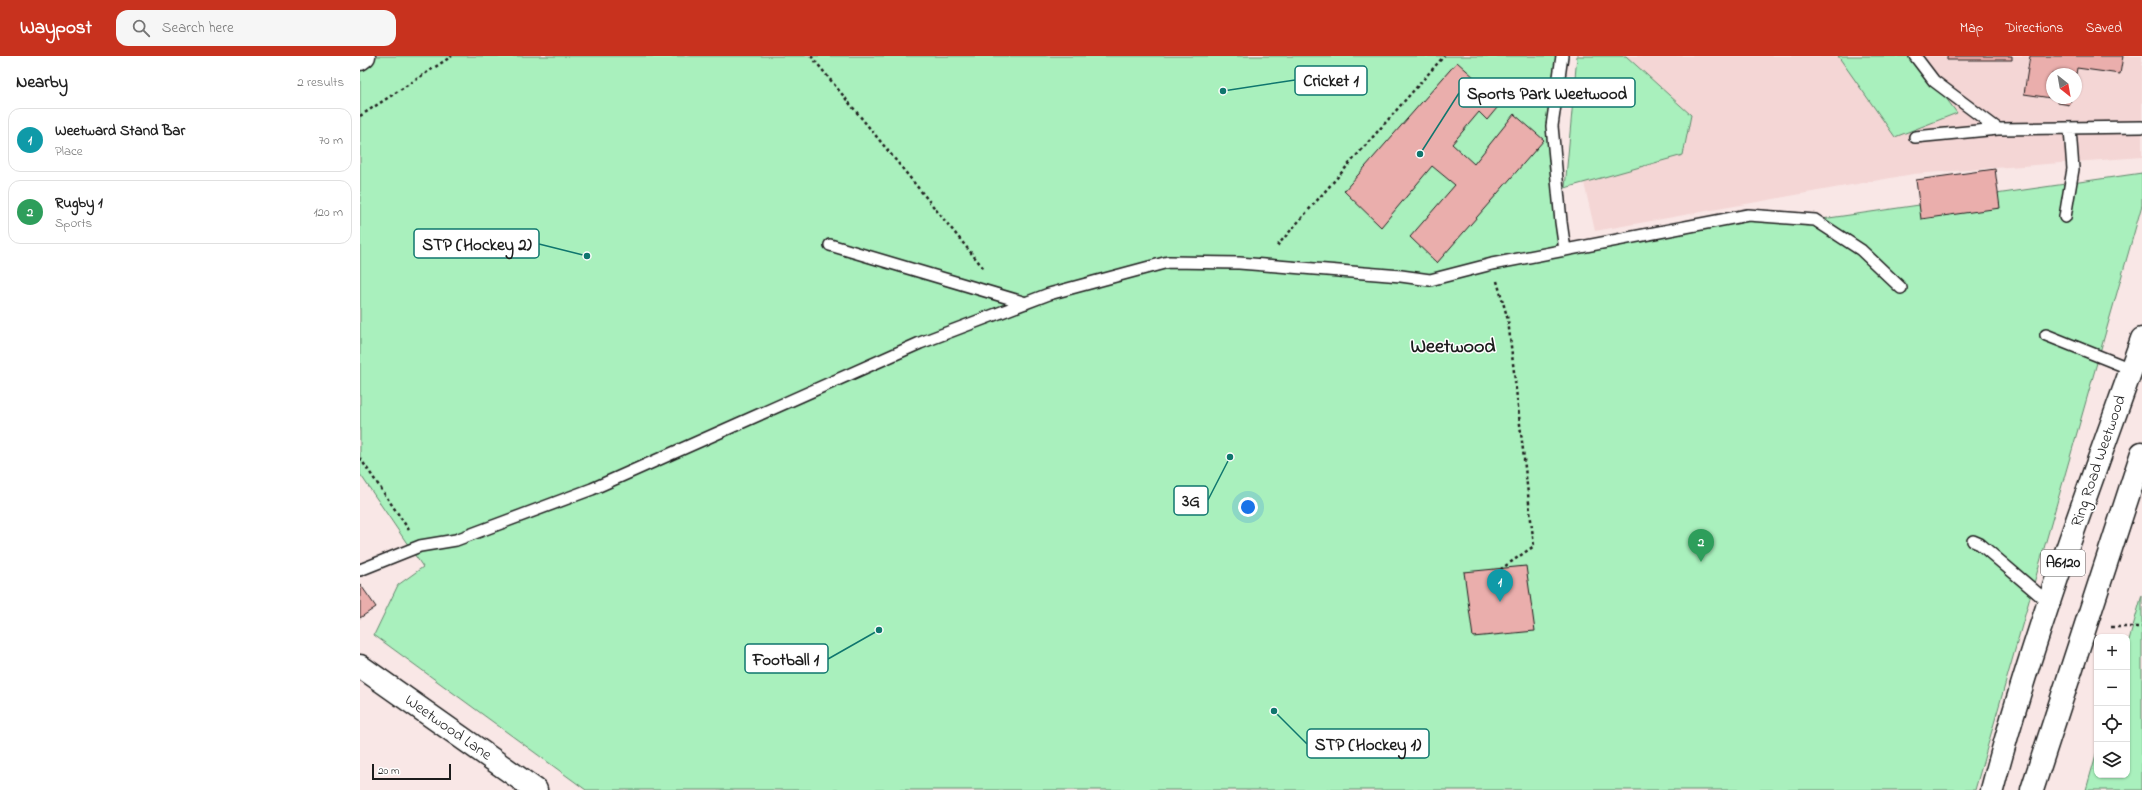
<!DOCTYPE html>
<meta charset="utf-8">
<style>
body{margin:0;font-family:"Indie Flower",sans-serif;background:#f6f6f6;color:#222}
.controls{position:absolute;right:12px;bottom:12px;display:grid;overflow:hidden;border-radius:8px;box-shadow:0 1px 3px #0004}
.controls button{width:36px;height:36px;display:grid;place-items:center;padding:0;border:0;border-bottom:1px solid #e0e0e0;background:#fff;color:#222;font:20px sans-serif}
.compass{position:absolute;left:1686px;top:12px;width:36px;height:36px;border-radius:50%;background:#fff;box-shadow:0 1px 3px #0004;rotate:149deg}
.scale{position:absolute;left:12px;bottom:10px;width:79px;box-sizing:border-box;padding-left:4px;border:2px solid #1c1c1c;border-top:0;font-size:11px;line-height:14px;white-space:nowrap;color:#1c1c1c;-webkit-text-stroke:3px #fff;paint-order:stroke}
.you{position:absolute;left:888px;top:451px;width:14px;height:14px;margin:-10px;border:3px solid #fff;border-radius:50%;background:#1a73e8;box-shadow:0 0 0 6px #1a73e833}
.badge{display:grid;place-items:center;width:26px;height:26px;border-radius:50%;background:#c8321e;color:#fff;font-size:13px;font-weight:700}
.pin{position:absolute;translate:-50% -33px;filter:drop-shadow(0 1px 2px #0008)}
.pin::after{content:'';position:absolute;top:21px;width:14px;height:12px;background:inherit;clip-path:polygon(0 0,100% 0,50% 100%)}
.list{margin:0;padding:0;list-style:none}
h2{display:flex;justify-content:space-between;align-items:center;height:52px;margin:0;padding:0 16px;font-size:17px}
h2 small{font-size:13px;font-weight:400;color:#767676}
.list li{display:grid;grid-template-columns:26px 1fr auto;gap:12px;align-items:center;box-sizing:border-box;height:64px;margin:0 8px 8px;padding:0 8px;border:1px solid #e0e0e0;border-radius:12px}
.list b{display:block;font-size:15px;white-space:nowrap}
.list p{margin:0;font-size:13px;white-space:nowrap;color:#767676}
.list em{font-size:13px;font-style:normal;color:#767676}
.icon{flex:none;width:22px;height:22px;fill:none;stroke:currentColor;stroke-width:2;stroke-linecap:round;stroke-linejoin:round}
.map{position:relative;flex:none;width:1782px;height:734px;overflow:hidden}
header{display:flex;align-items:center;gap:24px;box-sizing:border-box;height:56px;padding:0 20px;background:#c8321e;color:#fff}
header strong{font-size:19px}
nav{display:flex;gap:22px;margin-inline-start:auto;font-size:14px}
.search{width:280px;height:36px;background:#f6f6f6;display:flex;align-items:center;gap:10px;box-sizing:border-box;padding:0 14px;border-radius:12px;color:#767676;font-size:15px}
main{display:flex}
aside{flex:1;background:#fff}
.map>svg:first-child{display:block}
.built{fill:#f4d6d5;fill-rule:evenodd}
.green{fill:#a9f0bd;stroke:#62866c}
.building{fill:#eaaeac;stroke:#1c1c1c}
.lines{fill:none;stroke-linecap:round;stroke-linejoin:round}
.lane-casing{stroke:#1c1c1c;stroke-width:14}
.street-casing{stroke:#1c1c1c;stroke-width:25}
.secondary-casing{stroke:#1c1c1c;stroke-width:25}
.highway-casing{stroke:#1c1c1c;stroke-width:25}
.path{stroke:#1c1c1c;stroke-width:2.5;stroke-dasharray:3 3;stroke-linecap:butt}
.lane{stroke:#fff;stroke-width:11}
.street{stroke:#fff;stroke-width:22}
.secondary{stroke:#fff;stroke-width:22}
.highway{stroke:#fff;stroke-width:22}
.labels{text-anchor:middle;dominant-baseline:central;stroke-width:3;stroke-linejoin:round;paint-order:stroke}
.shield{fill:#fff;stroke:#606060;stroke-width:1}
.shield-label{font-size:15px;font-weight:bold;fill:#1c1c1c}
.street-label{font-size:16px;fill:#1c1c1c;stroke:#fff}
.district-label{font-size:20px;font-weight:bold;fill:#1c1c1c;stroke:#fff}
.leader{fill:none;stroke:#0f766e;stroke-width:1.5}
.callout-dot{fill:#0f766e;stroke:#fff;stroke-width:1.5}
.callout{fill:#fff;stroke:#0f766e;stroke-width:1.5}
.callout-label{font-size:17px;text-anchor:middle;font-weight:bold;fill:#1c1c1c}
</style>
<header>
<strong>Waypost</strong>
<div class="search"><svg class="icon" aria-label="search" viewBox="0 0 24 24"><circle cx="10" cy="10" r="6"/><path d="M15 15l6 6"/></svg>Search here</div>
<nav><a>Map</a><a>Directions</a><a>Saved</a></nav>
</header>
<main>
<aside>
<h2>Nearby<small>2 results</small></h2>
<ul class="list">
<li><span class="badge" style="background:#0f9aa8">1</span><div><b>Weetward Stand Bar</b><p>Place</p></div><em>70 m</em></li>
<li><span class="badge" style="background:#2e9e5b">2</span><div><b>Rugby 1</b><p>Sports</p></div><em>120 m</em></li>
</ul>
</aside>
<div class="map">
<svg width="1782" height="734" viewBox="0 0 1782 734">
<rect width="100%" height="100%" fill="#f9e7e6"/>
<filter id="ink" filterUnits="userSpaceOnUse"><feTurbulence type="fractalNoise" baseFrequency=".025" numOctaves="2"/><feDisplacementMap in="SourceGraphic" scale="8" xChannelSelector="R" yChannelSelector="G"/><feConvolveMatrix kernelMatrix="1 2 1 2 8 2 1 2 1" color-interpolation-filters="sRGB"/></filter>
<g filter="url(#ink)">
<!-- built -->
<path class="built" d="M1217,0H1782V101L1553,118L1235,175L1224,127L1205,132ZM1692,18H1716V42H1692Z"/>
<!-- green -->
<path class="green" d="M0,0H1202L1192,70L1205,194L1388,159L1455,164L1782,117V149L1615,734H226L14,579L38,529L63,511L0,418Z
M1217,0H1266L1331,59L1323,99L1205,132Z
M1478,0H1555L1597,57L1535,81Z
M1782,539V734H1726L1737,695V719H1767V591Z"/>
<!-- building -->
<path class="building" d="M1587,0H1652V4H1587Z
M1670,0H1763L1760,18L1717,12L1716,18H1692V42H1711L1710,49L1698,47V43L1664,38Z
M1097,6L1142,46L1127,64L1119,56L1092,88L1114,108L1154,58L1184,84L1077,207L1050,181L1095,129L1072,110L1021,171L984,135Z
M1635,113L1640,152L1561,163L1556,124Z
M1166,510L1175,575L1113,581L1104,516Z
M0,528L16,551L0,562Z"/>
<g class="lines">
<defs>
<path id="lane" d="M1202,0L1192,70L1201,166L1205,194
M1555,0L1574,25L1638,73
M1555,81L1638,73L1782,71
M1705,161L1713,113L1710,73
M470,189L666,247
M1686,279L1771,313
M1613,485L1620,488L1689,547
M0,514L60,490L96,484L232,433L560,287L689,238L808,206L879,207L1041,220L1070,224L1132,208L1388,159L1455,164L1501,194L1541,232"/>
<path id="street" d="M0,3L4,0"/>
<path id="secondary" d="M0,610L176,734"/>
<path id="highway" d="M1632,734C1672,581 1729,432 1782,283
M1672,734L1782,397"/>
</defs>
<!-- lane casing -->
<use href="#lane" class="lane-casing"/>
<!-- street casing -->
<use href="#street" class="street-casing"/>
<!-- secondary casing -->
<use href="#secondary" class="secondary-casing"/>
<!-- highway casing -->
<use href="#highway" class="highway-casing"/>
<!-- path -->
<path class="path" d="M451,0L625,214
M0,60L92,0
M917,190L1084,0
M1137,225L1148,264L1174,490L1141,513
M0,402L49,474
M1751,571H1782"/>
<!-- lane -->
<use href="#lane" class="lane"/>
<!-- street -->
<use href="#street" class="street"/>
<!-- secondary -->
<use href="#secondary" class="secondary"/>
<!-- highway -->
<use href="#highway" class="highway"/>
</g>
</g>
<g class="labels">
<!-- shield labels -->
<rect class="shield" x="1681" y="494" width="44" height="26" rx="3"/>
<g class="shield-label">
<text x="1703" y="507">A6120</text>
</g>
<!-- street labels -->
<g class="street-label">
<text transform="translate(1739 405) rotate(-71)">Ring Road Weetwood</text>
<text transform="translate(88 672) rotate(35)">Weetwood Lane</text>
</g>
<!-- district labels -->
<g class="district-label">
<text x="1093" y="291">Weetwood</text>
</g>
</g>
<!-- callouts -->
<path class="leader" d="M863 35L935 24M1060 98L1099 37M227 200L179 188M870 401L848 444M519 574L468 603M914 655L947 688"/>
<g class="callout-dot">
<circle cx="863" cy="35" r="4"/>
<circle cx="1060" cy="98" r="4"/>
<circle cx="227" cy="200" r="4"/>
<circle cx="870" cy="401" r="4"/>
<circle cx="519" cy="574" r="4"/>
<circle cx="914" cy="655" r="4"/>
</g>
<g class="callout">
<rect x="935" y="10" width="72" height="29" rx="4"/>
<rect x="1099" y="22" width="176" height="29" rx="4"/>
<rect x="54" y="173" width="125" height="29" rx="4"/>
<rect x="814" y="430" width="34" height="29" rx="4"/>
<rect x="385" y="588" width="83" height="29" rx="4"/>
<rect x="947" y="673" width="122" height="29" rx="4"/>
</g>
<g class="callout-label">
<text x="971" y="30">Cricket 1</text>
<text x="1187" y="43">Sports Park Weetwood</text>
<text x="117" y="194">STP (Hockey 2)</text>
<text x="831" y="450">3G</text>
<text x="426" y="609">Football 1</text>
<text x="1008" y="694">STP (Hockey 1)</text>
</g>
</svg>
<div class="controls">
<button>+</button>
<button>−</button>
<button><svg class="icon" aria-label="locate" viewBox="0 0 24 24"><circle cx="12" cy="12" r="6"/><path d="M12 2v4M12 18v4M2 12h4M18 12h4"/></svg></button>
<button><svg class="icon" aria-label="layers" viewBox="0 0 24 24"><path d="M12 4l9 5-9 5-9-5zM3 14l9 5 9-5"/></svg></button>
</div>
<svg class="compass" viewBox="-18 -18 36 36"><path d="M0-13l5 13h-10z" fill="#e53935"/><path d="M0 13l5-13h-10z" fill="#767676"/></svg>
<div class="scale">20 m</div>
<div class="you"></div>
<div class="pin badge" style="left:1140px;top:546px;background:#0f9aa8">1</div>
<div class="pin badge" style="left:1341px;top:506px;background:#2e9e5b">2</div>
</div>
</main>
